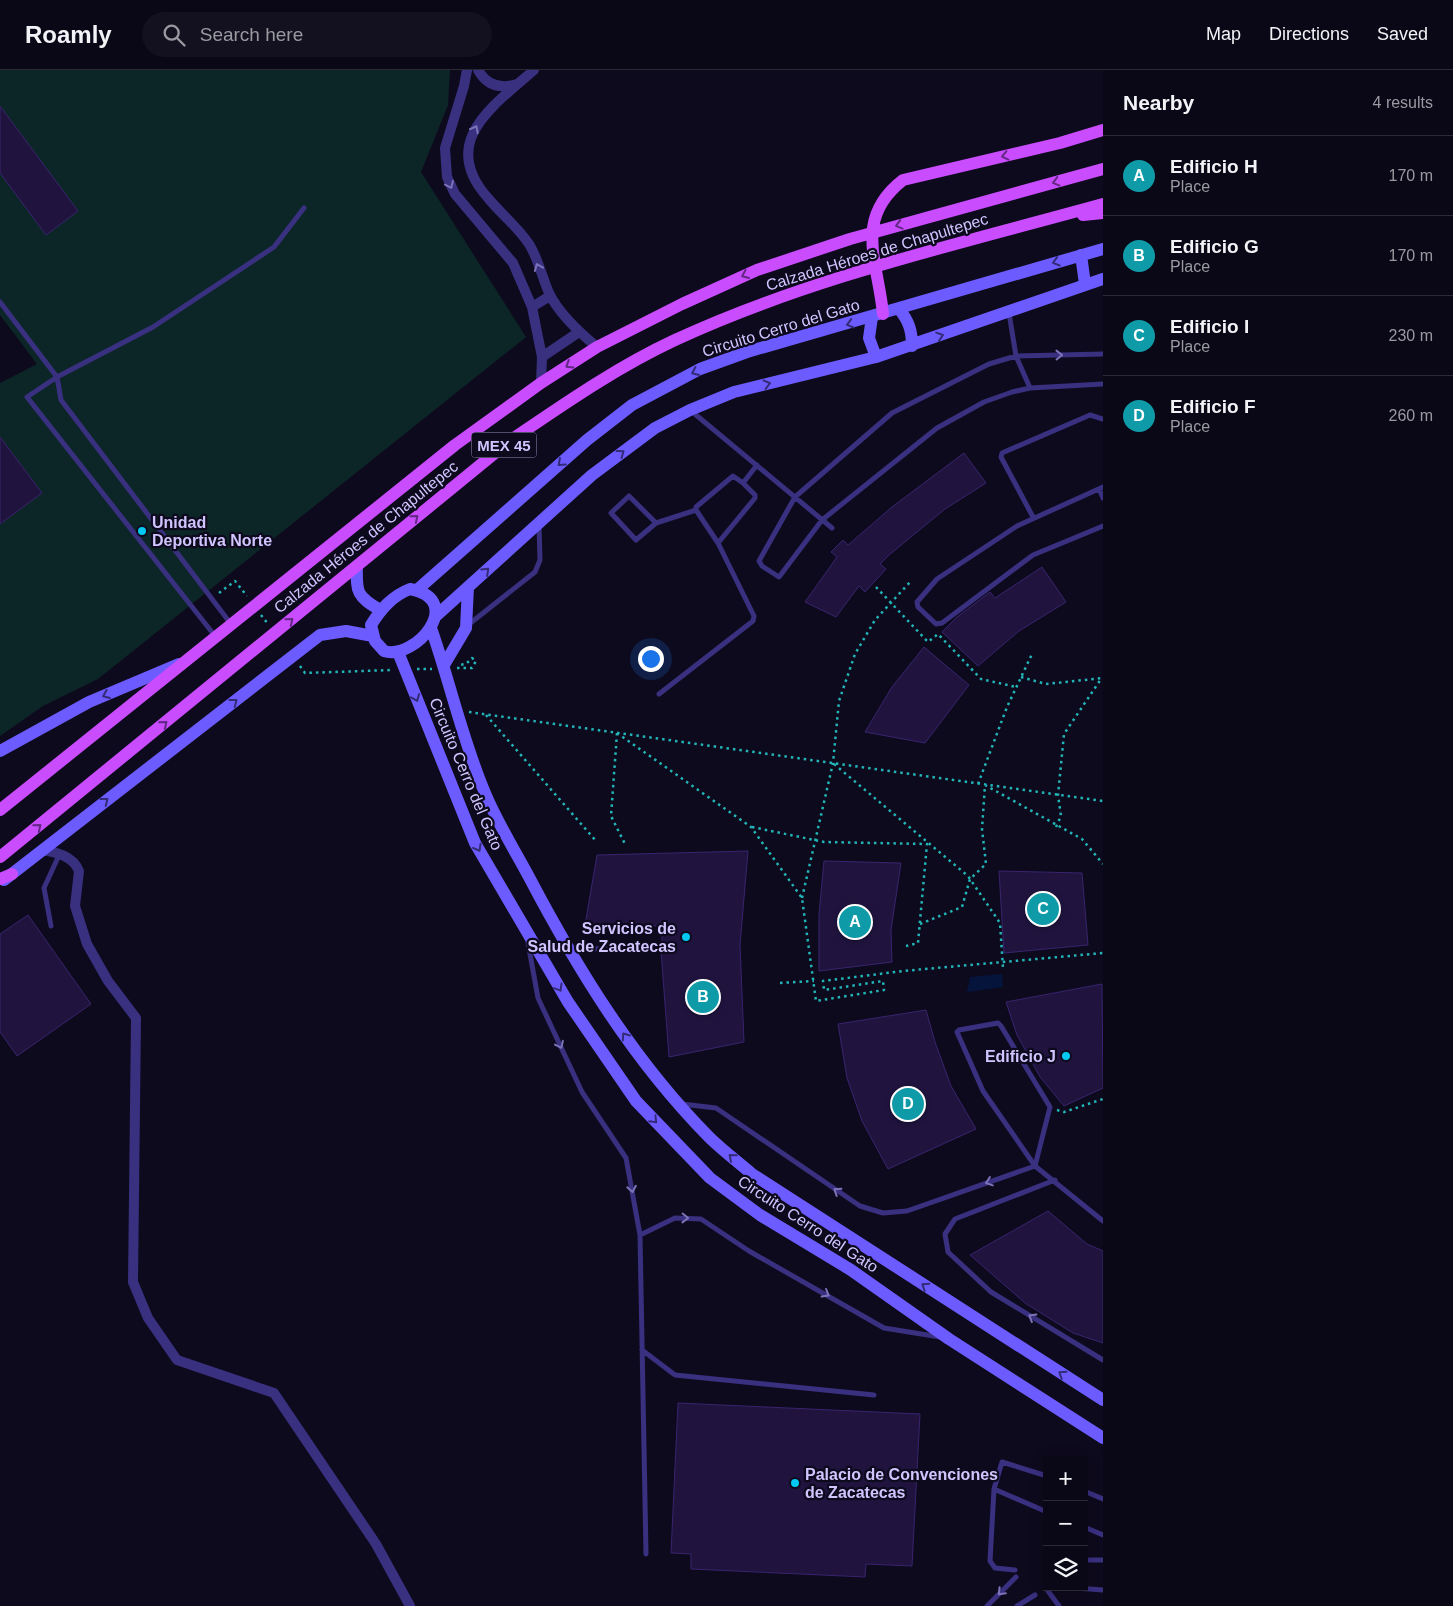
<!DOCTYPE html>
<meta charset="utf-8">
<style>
body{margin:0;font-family:Arial,sans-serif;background:#13111f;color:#f1f3f6}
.controls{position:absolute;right:15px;bottom:15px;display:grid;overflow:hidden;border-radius:0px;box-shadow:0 2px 12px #0003}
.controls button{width:45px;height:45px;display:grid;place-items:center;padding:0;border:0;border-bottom:1px solid #2a2935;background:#0a0816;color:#f1f3f6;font:25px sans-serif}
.you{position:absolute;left:650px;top:588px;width:18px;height:18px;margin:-12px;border:4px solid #fff;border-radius:50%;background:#1a73e8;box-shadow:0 0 0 8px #1a73e833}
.badge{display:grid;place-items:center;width:32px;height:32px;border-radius:50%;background:#00c8f0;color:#fff;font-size:16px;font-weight:700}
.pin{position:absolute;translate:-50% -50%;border:2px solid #fff;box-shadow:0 1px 5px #0006}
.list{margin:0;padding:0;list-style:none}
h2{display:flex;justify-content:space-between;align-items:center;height:65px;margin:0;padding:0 20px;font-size:21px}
h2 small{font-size:16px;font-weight:400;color:#999aa1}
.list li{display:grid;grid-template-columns:32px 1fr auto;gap:15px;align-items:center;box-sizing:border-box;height:80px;padding:0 20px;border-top:1px solid #2a2935}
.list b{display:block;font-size:19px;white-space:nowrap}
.list p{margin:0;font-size:16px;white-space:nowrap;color:#999aa1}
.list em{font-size:16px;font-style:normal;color:#999aa1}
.icon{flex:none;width:28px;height:28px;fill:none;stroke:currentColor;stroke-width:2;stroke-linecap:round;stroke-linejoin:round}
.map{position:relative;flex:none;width:1103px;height:1536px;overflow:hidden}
header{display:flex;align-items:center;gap:30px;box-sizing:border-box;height:70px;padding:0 25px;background:#0a0816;border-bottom:1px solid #2a2935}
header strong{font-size:24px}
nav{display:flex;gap:28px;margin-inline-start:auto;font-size:18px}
.search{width:350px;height:45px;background:#13111f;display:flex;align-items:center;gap:12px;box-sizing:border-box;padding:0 18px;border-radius:28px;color:#999aa1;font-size:19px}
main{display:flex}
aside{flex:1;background:#0a0816}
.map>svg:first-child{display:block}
.green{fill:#0c2627}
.water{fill:#04143b}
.building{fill:#20143f;stroke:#38246e}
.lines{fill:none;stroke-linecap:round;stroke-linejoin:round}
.path{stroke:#22b5b7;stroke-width:2.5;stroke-dasharray:2.5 4;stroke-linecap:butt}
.lane{stroke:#393080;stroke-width:5}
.street{stroke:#393080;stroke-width:10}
.secondary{stroke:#6c5cff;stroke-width:12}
.primary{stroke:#c94cff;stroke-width:12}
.oneway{stroke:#7d73b9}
.oneway2{stroke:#622883}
.oneway3{stroke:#342b77}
.poi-dot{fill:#00c8f0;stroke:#0e0a1d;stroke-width:2}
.labels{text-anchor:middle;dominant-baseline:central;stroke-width:4.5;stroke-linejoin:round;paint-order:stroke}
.shield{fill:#0e0a1d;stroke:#968dbb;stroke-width:1}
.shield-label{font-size:15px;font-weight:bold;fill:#d0c5ff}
.street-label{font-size:16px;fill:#d0c5ff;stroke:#0e0a1d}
.poi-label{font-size:16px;font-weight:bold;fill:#d0c5ff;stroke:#0e0a1d;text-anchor:start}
</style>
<header>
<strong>Roamly</strong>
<div class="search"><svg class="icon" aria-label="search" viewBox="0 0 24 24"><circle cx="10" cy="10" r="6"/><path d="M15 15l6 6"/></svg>Search here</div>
<nav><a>Map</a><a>Directions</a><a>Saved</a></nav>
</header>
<main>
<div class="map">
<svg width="1103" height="1536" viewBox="0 0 1103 1536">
<rect width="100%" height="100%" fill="#0e0a1d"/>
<!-- green -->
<path class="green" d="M0,0H450L448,35L421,102L526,267L98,609L43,636L0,666V313L37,294L0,245Z"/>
<!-- water -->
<path class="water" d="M1002,904L1003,917L967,922L970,907Z"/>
<!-- building -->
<path class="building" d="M0,36L78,141L46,165L0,103Z
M0,367L42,423L0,454Z
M964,383L986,413L945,439L889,485L880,494L886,499L865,522L859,516L836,547L805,532L837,487L831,482L843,470L848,475L892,437Z
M1042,497L1066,532L1019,561L978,596L942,562L957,547L990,522L995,528Z
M924,577L969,615L925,673L865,662L892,617Z
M748,781L740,875L744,972L669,987L661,881L663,856L585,855L597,785Z
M824,791L901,793L891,860L892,892L819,901V844Z
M999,801L1082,803L1088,875L1004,883Z
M28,845L91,934L17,986L0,962V864Z
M1102,914L1103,1018L1064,1036L1040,1007L1017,965L1006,932Z
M926,940L935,972L951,1016L976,1059L888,1099L862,1051L847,1008L838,954Z
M1048,1141L1087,1174L1103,1181V1273L1073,1263L1025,1233L970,1185Z
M678,1333L920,1344L912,1496L866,1494L865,1507L691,1499V1484L671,1483Z"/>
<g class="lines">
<!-- path -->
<path class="path" d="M876,517L928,572L938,564L981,609L1016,617
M219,523L235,511L247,526
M261,545L268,554
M300,596L305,603L392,600
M457,598H472L476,591L472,588L466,594L459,595
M417,599H432
M1021,607L1046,614L1103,608
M469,642L1103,731
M486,645L596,771
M617,663L751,757L802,828L816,931L884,920L883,911L824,920L823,911L903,901L1103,883
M617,663L611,746L626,776
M834,694L968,806L1000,853L1003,898
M978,714L1007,637L1032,584
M752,757L824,772L927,774L918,873L906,876
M1056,757L1061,746L1058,725L1064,664L1101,609
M802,828L833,693L839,631L855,584L875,550L911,511
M920,854L962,837L970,809L986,794L982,759L985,715L1082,769L1103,794
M780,913L814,911
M1057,1040L1064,1042L1103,1029"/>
<!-- lane -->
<path class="lane" d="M0,232L57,307L61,330L231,554
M1009,243L1016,286L1030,318
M1103,284L1016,286L989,294L892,343L795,427L759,491L762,496L779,507L822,450L937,358L984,332L1012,322L1030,318L1103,314
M690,340L832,458
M1103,417L1017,456L937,509L917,532L918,537L936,554L942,553L1033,485L1103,456
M1099,419L1103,428
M1033,447L1001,387L1002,383L1090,345L1103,349
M656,453L629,426L611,443L636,470L656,453L696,440
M718,473L696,440V437L733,406L743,413
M468,555L535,502L540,490L539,455
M215,566L27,327L57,307L153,257L274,177L304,138
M659,624L753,551L754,546L718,473L755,428V425L743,413L757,395
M51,856L44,818L60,783
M528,873L538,928L582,1022L626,1088L640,1165L646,1484
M570,880L637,877
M682,1034L716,1038L860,1136L883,1143L907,1141L1035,1096
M1035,1096L1050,1037L1001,956L998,953L959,960L957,962L983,1021L1035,1096L1103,1151
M1055,1110L955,1149L945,1164L948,1182L991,1222L1103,1290
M640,1165L675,1148L701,1149L749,1181L884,1258L940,1267
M642,1280L675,1305L874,1325
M994,1419L1047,1442
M1084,1421L1103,1429
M1084,1457L1103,1465
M1084,1490H1103
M1015,1500L995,1498L990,1491L994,1419L1002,1392L1047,1406
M1062,1517L1103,1520
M1048,1521L1059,1536
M987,1536L1016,1507
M1017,1536L1035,1525"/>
<!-- street -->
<path class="street" d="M467,0L464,16L445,78L447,107L455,124L513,193L532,237L542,287L541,313
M478,0C487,16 501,19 517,14
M534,0C493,36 438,72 488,128C501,144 517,156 529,174C538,188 542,207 549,223C559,244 580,263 597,277
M532,237L550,226
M542,287L579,262
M42,780C56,782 73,786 79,801L75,836L87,874L108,911L136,948L133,1212L148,1248L177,1290L274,1323L376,1474L410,1536"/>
<!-- secondary -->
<path class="secondary" d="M1081,185L1085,214
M899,239C909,251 912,261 912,276
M872,247L869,268L876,287
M357,496C356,523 357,526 380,540
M410,519C467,530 415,591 384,581L375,571L371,555C381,539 392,526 410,519Z
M417,520L587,370L632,335L700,299L747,282L1103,179
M437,545L592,405L655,358L690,340L734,322L876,287L1103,209
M431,558C450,612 462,669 485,723C497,752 514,779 529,807C578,900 634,991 709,1067C722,1080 737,1091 752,1104L1103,1330
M398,582L475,773L568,932L636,1031L710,1108L760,1145L851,1200L949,1269L1103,1368
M444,595L466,558L468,517
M0,681L89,632L179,594
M4,810L320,565L346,561L373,566"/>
<!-- primary -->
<path class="primary" d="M1083,145L1103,143
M883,244C878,191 853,149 903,110L1060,73L1103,60
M0,740L455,375L541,313L597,277L682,234L757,200L850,169L1103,99
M0,787L511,370C564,334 617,297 675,270C811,207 959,174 1103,134
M0,809L12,804"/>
</g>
<!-- one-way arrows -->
<defs><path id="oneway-chevron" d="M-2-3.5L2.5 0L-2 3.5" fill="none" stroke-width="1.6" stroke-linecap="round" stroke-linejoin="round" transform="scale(1.25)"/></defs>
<g class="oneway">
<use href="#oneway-chevron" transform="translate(475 59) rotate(-62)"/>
<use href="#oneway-chevron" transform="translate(450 115) rotate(65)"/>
<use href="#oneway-chevron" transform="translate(538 197) rotate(-112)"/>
<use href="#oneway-chevron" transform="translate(1059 285) rotate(-1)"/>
<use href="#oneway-chevron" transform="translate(560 975) rotate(65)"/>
<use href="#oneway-chevron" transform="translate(989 1112) rotate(161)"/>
<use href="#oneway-chevron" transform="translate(632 1119) rotate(80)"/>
<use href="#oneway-chevron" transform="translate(837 1121) rotate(-147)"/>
<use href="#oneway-chevron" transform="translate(685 1148) rotate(1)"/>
<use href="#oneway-chevron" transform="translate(826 1224) rotate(30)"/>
<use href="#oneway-chevron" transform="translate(1032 1247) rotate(-149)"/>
<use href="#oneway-chevron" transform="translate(1001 1522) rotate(134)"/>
</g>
<g class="oneway2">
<use href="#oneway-chevron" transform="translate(1005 86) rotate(167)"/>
<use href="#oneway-chevron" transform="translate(1056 112) rotate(165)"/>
<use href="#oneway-chevron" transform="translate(899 155) rotate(165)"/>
<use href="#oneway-chevron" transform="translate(745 205) rotate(156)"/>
<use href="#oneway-chevron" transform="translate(569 295) rotate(148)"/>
<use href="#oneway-chevron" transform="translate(415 448) rotate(-39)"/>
<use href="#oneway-chevron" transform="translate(290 551) rotate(-39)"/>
<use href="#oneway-chevron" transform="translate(164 654) rotate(-39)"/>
<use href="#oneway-chevron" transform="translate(38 757) rotate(-39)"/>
</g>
<g class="oneway3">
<use href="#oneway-chevron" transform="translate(1056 192) rotate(163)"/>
<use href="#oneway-chevron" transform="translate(850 254) rotate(164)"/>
<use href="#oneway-chevron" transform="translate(940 266) rotate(-18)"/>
<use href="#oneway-chevron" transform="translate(695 302) rotate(155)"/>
<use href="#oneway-chevron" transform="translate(767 314) rotate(-14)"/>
<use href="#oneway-chevron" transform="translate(621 383) rotate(-36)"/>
<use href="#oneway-chevron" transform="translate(561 393) rotate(138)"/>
<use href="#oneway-chevron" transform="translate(486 501) rotate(-43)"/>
<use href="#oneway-chevron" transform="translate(106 625) rotate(157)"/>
<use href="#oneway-chevron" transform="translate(416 628) rotate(68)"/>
<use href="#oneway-chevron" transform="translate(234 632) rotate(-38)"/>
<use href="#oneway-chevron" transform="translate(105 731) rotate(-38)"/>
<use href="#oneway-chevron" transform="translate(478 778) rotate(61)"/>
<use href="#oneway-chevron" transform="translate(559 918) rotate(59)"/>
<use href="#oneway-chevron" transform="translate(625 966) rotate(-125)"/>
<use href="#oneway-chevron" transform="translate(654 1050) rotate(46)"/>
<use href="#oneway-chevron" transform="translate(732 1087) rotate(-139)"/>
<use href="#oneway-chevron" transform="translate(925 1216) rotate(-147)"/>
<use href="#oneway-chevron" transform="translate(1062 1304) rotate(-147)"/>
</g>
<!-- markers -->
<g class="poi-dot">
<circle cx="142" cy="461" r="5"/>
<circle cx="686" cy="867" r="5"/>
<circle cx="1066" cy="986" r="5"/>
<circle cx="795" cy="1413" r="5"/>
</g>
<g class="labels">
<!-- shield labels -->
<rect class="shield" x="471.5" y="362.5" width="65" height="25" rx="4"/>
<g class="shield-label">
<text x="504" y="375">MEX 45</text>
</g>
<!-- street labels -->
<g class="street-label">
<text transform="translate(877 182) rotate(-17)">Calzada Héroes de Chapultepec</text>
<text transform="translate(781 258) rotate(-17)">Circuito Cerro del Gato</text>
<text transform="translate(366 467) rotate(-39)">Calzada Héroes de Chapultepec</text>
<text transform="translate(466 704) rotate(67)">Circuito Cerro del Gato</text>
<text transform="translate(808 1154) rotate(33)">Circuito Cerro del Gato</text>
</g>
<!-- poi labels -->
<g class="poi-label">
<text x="152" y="452">Unidad<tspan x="152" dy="18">Deportiva Norte</tspan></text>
<text x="676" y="858" text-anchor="end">Servicios de<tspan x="676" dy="18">Salud de Zacatecas</tspan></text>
<text x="1056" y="986" text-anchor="end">Edificio J</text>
<text x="805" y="1404">Palacio de Convenciones<tspan x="805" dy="18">de Zacatecas</tspan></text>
</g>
</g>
</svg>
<div class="controls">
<button>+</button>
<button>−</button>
<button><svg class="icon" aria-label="layers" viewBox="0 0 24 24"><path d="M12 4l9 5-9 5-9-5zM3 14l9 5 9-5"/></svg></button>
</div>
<div class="you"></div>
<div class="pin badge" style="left:855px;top:852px;background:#0f9aa8">A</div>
<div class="pin badge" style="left:703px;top:927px;background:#0f9aa8">B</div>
<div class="pin badge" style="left:1043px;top:839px;background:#0f9aa8">C</div>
<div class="pin badge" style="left:908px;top:1034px;background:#0f9aa8">D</div>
</div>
<aside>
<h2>Nearby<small>4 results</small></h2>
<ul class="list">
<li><span class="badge" style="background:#0f9aa8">A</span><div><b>Edificio H</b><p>Place</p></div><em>170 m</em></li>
<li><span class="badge" style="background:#0f9aa8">B</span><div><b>Edificio G</b><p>Place</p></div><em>170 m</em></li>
<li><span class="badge" style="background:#0f9aa8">C</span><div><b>Edificio I</b><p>Place</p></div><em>230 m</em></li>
<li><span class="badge" style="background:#0f9aa8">D</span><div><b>Edificio F</b><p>Place</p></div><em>260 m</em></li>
</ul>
</aside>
</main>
